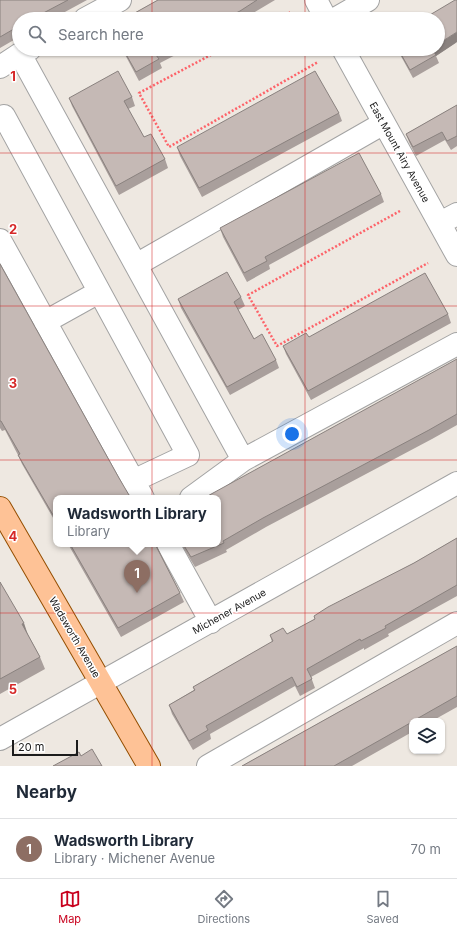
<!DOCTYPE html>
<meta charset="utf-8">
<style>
body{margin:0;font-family:Inter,sans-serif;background:#f6f6f7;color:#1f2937}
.controls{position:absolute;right:12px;bottom:12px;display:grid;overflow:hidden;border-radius:8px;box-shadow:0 1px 3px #0004}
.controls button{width:36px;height:36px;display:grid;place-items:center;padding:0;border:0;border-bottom:1px solid #e0e1e3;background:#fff;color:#1f2937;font:20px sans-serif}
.scale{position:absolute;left:12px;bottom:10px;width:66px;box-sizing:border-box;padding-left:4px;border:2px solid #1c1c1c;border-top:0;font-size:11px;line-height:14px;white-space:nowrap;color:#1c1c1c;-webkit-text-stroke:3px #fff;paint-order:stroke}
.you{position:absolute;left:292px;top:434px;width:14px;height:14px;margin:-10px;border:3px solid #fff;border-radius:50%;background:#1a73e8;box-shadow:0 0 0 6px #1a73e833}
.badge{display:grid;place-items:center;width:26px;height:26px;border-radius:50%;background:#c8001d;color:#fff;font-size:13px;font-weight:700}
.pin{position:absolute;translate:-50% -33px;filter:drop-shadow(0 1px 2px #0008)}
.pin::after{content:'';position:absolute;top:21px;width:14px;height:12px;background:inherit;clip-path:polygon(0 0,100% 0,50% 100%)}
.popup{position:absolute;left:53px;top:495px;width:168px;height:52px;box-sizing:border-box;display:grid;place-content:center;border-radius:8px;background:#fff;filter:drop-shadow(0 1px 3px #0005);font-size:13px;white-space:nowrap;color:#747a83}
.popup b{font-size:15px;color:#1f2937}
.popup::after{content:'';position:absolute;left:50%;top:100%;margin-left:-8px;border:8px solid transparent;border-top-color:#fff}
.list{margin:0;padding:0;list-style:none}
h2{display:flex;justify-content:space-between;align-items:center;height:52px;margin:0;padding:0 16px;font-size:17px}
h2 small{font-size:13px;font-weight:400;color:#747a83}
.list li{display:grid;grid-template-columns:26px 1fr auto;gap:12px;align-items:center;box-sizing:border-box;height:60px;padding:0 16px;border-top:1px solid #e0e1e3}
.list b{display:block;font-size:15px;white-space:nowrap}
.list p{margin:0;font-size:13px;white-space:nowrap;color:#747a83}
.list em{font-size:13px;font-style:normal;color:#747a83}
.icon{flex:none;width:22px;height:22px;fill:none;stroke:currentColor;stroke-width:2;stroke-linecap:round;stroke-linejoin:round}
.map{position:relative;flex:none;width:457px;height:766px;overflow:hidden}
.search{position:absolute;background:#fff;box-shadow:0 1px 3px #0004;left:12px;right:12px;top:12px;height:44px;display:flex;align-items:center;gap:10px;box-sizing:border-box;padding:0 14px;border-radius:22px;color:#747a83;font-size:15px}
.sheet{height:112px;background:#fff}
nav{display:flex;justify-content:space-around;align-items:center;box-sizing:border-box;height:56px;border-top:1px solid #e0e1e3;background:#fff;font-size:11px;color:#747a83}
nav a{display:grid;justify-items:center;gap:2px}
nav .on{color:#c8001d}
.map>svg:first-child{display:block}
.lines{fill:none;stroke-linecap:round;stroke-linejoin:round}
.minor-casing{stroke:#a3a3a3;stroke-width:24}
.major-casing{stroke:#944e00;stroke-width:24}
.path{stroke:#fd6369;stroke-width:2.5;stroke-dasharray:2 2;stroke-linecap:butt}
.minor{stroke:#fff;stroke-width:22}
.major{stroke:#fec296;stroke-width:22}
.wall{fill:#a99f9c}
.shaded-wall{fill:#8a827f}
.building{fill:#c5b9b5;stroke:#8a827f}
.grid{fill:none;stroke:#d62828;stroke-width:1;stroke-opacity:0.55}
.labels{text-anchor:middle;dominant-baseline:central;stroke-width:3;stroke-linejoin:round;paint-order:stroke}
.street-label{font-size:10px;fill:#1c1c1c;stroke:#fff}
.grid-label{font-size:13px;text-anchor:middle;font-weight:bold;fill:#d62828;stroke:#fff;stroke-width:3;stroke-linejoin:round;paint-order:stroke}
</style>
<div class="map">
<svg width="457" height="766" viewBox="0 0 457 766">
<rect width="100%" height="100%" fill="#eee8e1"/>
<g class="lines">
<defs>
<path id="minor" d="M316,0L326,19
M85,19L120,0
M335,19L368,0
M30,49L20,54L243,460L191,498
M343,49L457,255
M0,67L20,54
M0,118L4,116L188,455L133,481
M440,223L457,214
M0,240L143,498
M136,265L384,123
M45,322L99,292
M243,460L457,344
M168,544L211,622
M0,739L457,483
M208,766L457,623"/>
<path id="major" d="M0,508L149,766"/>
</defs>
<!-- minor casing -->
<use href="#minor" class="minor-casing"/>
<!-- major casing -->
<use href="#major" class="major-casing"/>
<!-- path -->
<path class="path" d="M278,19L291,12
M222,49L139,93L169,147L318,62
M400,211L248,295L277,346L428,263"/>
<!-- minor -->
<use href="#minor" class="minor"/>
<!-- major -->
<use href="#major" class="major"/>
</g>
<!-- wall -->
<path class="wall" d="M0,0H87L52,19H19V37L0,48Z
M158,0H275L243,19H124Z
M457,42L436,56L439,63L413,78L397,49H438Z
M122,49H187L160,63L162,68L139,81Z
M132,97L135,106L128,109L144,137L165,159L168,168L119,195L72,106L69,98Z
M457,105V146L451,150L445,140L416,156L409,142L406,134Z
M339,113L342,121L202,197L180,156L177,147Z
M381,194L384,202L269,265L270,269L247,282L223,237L220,228Z
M0,264L56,498V523L22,464L18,455L5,430L2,431L0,428Z
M241,297L245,306L238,310L254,339L276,360L279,368L230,395L181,308L178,299Z
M448,314L451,323L311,400L286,354L283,346L309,337Z
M457,359V425L432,439L266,527L226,550L227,552L195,567L181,544H218Z
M457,538V596L388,634L389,636L364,650V648L311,677L315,688L300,696L295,686L210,734L211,739L193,750L172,714L169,705L194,690L193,687L272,642L270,635L287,634L315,619L314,616L414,563Z
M68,544H156L180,593L184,602L121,637Z
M0,582L40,657L45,669L0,694Z
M457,646V707L432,721H412V732L352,766H242Z"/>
<!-- shaded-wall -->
<path class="shaded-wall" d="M457,32V42L436,56L432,49H438V44Z
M24,623L28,635L22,624Z"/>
<!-- building -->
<path class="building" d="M0,0H68L32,19H19V26L0,37Z
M158,0H257L240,11L224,19H124Z
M455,0H457V32L438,44V19H423Z
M123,49H168L156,55L159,59L136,72Z
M398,49H432L436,55L410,70Z
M118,71L132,97L124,101L144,137L151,134L165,159L116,186L69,98Z
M315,71L339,113L199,188L177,147Z
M457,105V136L447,141L442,132L413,147L406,134Z
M359,153L381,194L265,257L267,261L244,273L220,228Z
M0,264L119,478L129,495L133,498H56V520L18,455L20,454L1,421H0Z
M227,272L241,297L234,302L254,339L262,334L276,360L227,387L178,299Z
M425,273L448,314L308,391L283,346L306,333L309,337Z
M457,359V414L429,430L263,518L223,541L224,543L191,557L183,544H218V498H204Z
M457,538V585L385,626L386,628L361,641L360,639L307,669L312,679L297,687L292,677L206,726L208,730L189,741L169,705L195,690L193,687L273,641L270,635L283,628L287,634L315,619L314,616L328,607L414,563Z
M70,544H155L180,593L118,628Z
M0,582L24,623L22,624L40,657L0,679Z
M457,646V696L413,721H412V722L334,766H242Z
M92,749L102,766H53L79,752L81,756Z"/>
<!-- grid -->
<path class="grid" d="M152,0V19M305,0V19M152,49V766M305,49V766M0,153H457M0,306H457M0,460H457M0,613H457"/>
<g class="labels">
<!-- street labels -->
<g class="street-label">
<text transform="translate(400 152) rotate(61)">East Mount Airy Avenue</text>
<text transform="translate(229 611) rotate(-29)">Michener Avenue</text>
<text transform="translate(75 637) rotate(60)">Wadsworth Avenue</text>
</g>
</g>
<g class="grid-label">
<text x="13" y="81">1</text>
<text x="13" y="234">2</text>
<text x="13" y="388">3</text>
<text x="13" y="541">4</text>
<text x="13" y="694">5</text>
</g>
</svg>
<div class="controls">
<button><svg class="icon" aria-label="layers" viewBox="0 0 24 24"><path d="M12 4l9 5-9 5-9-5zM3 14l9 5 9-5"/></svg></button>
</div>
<div class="scale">20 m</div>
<div class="you"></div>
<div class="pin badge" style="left:137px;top:593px;background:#8d6e63">1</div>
<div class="popup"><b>Wadsworth Library</b>Library</div>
<div class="search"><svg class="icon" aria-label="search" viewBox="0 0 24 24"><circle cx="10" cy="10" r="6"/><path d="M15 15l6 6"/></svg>Search here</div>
</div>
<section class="sheet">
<h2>Nearby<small></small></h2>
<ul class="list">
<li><span class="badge" style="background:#8d6e63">1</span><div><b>Wadsworth Library</b><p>Library · Michener Avenue</p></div><em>70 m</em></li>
</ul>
</section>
<nav>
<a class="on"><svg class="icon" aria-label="map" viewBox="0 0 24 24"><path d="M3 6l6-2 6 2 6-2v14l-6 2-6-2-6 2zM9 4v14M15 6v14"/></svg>Map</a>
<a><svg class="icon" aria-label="directions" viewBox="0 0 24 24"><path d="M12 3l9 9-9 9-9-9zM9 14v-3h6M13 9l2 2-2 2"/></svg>Directions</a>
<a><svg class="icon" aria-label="saved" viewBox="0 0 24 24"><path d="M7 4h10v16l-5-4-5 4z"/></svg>Saved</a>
</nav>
